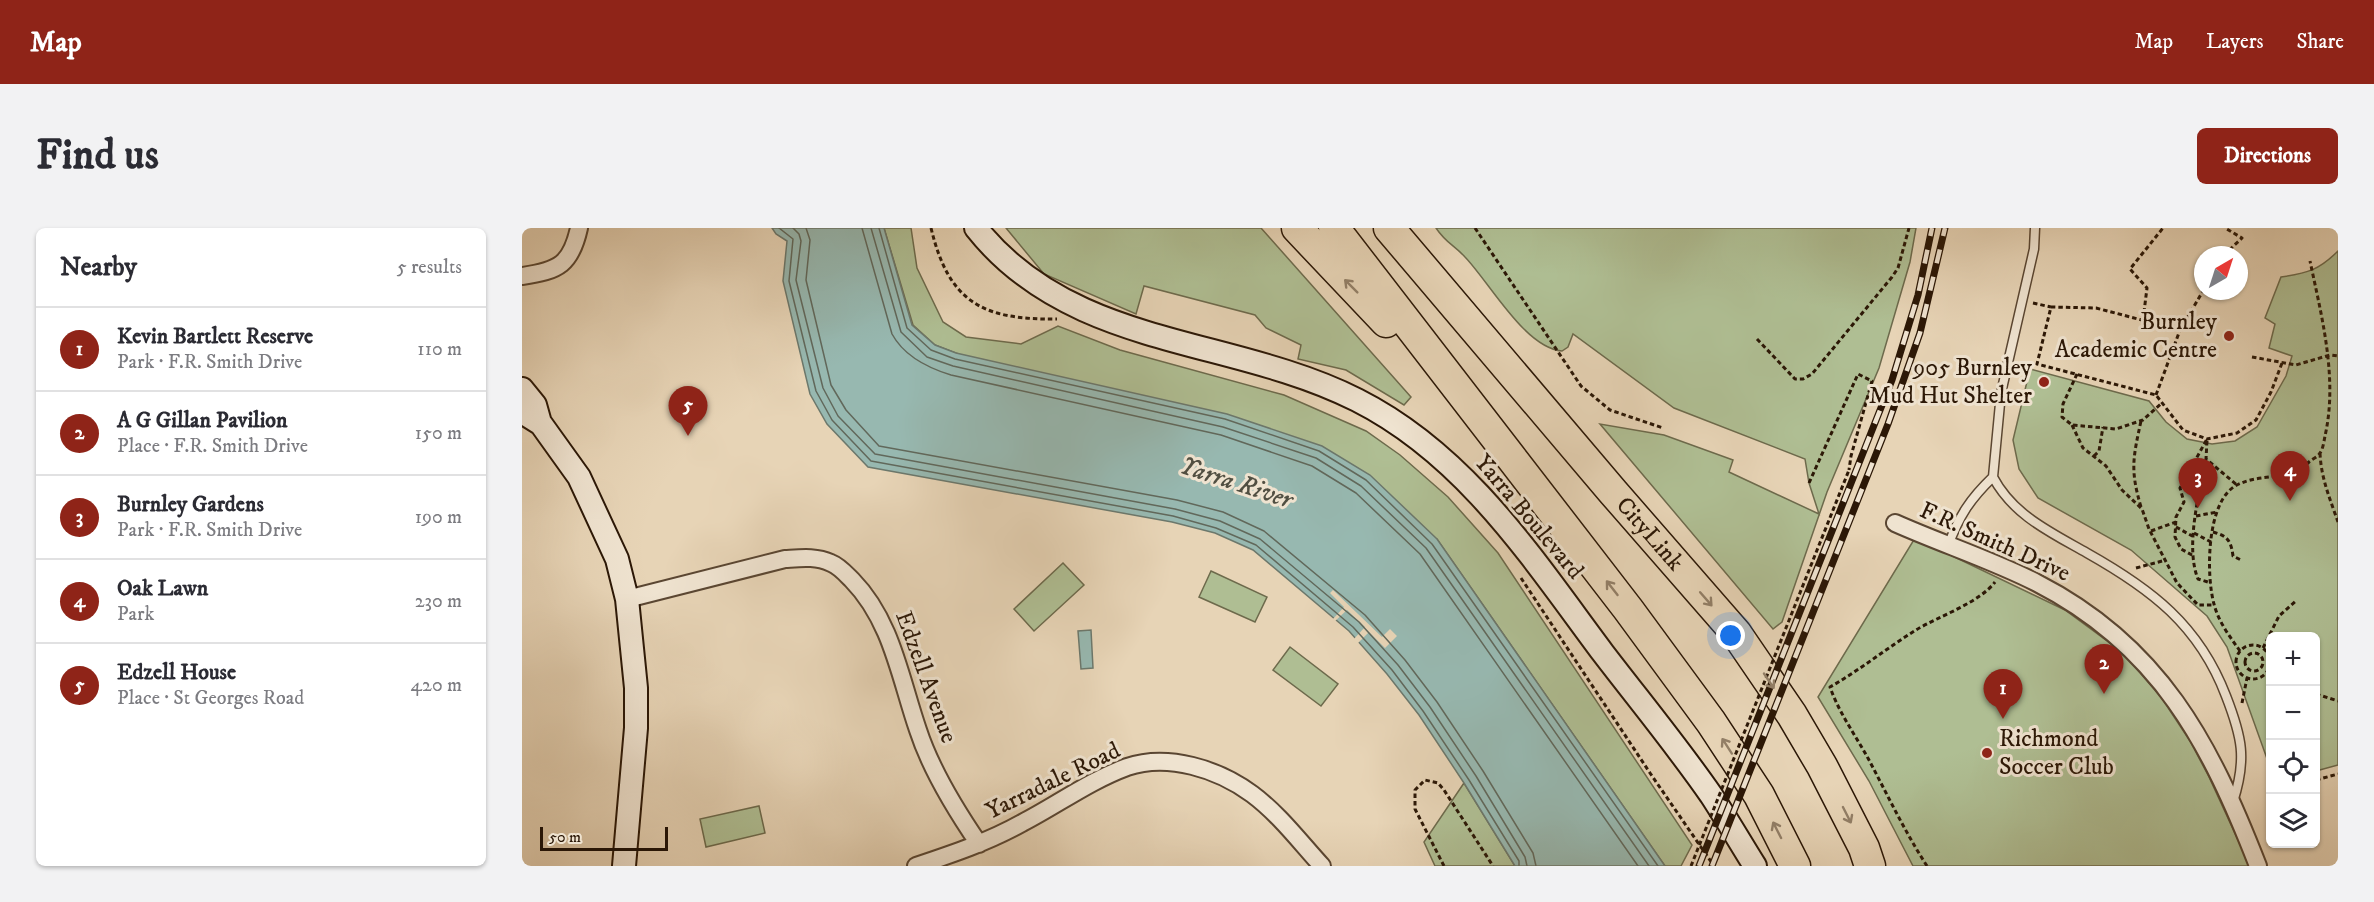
<!DOCTYPE html>
<meta charset="utf-8">
<style>
body{margin:0;font-family:"IM FELL DW Pica",serif;background:#f2f2f3;color:#2b2b33}
.controls{position:absolute;right:18px;bottom:18px;display:grid;overflow:hidden;border-radius:9px;box-shadow:0 2px 4px #0004}
.controls button{width:54px;height:54px;display:grid;place-items:center;padding:0;border:0;border-bottom:2px solid #e1e1e2;background:#fff;color:#2b2b33;font:30px sans-serif}
.compass{position:absolute;left:1672px;top:18px;width:54px;height:54px;border-radius:50%;background:#fff;box-shadow:0 2px 4px #0004;rotate:39deg}
.scale{position:absolute;left:18px;bottom:15px;width:128px;box-sizing:border-box;padding-left:6px;border:3px solid #2b1706;border-top:0;font-size:16px;line-height:21px;white-space:nowrap;color:#2b1706;-webkit-text-stroke:4px #efe3d0;paint-order:stroke}
.you{position:absolute;left:1209px;top:408px;width:21px;height:21px;margin:-15px;border:4px solid #fff;border-radius:50%;background:#1a73e8;box-shadow:0 0 0 9px #1a73e833}
.badge{display:grid;place-items:center;width:39px;height:39px;border-radius:50%;background:#8f2418;color:#fff;font-size:20px;font-weight:700}
.pin{position:absolute;translate:-50% -50px;filter:drop-shadow(0 2px 3px #0008)}
.pin::after{content:'';position:absolute;top:32px;width:21px;height:18px;background:inherit;clip-path:polygon(0 0,100% 0,50% 100%)}
.list{margin:0;padding:0;list-style:none}
h2{display:flex;justify-content:space-between;align-items:center;height:78px;margin:0;padding:0 24px;font-size:26px}
h2 small{font-size:20px;font-weight:400;color:#7c7c81}
.list li{display:grid;grid-template-columns:39px 1fr auto;gap:18px;align-items:center;box-sizing:border-box;height:84px;padding:0 24px;border-top:2px solid #e1e1e2}
.list b{display:block;font-size:22px;white-space:nowrap}
.list p{margin:0;font-size:20px;white-space:nowrap;color:#7c7c81}
.list em{font-size:20px;font-style:normal;color:#7c7c81}
.icon{flex:none;width:33px;height:33px;fill:none;stroke:currentColor;stroke-width:2;stroke-linecap:round;stroke-linejoin:round}
.map{position:relative;flex:none;width:1816px;height:638px;overflow:hidden;border-radius:9px}
header{display:flex;align-items:center;gap:36px;box-sizing:border-box;height:84px;padding:0 30px;background:#8f2418;color:#fff}
header strong{font-size:28px}
nav{display:flex;gap:33px;margin-inline-start:auto;font-size:21px}
.intro{display:flex;align-items:center;justify-content:space-between;box-sizing:border-box;height:144px;padding:0 36px}
h1{margin:0;font-size:42px}
.button{padding:15px 27px;border-radius:9px;background:#8f2418;color:#fff;font-size:21px;font-weight:700}
main{display:flex;gap:36px;padding:0 36px}
aside{flex:1;background:#fff;border-radius:9px;box-shadow:0 2px 4px #0004}
.map>svg:first-child{display:block}
.green{fill:#afbe93;stroke:#6d6a4c;stroke-width:1.5}
.water{fill:#97b8b0;stroke:#6c786c;stroke-width:1.5}
.pier{fill:#e7d4b6}
.lines{fill:none;stroke-linecap:round;stroke-linejoin:round}
.shore{stroke:#61685b;stroke-width:1.5}
.lane-casing{stroke:#5a4632;stroke-width:11}
.street-casing{stroke:#5a4632;stroke-width:20}
.secondary-casing{stroke:#2b1706;stroke-width:26}
.highway-casing{stroke:#2b1706;stroke-width:33}
.path{stroke:#2b1706;stroke-width:3;stroke-dasharray:4.5 3;stroke-linecap:butt}
.lane{stroke:#efe3d0;stroke-width:8}
.street{stroke:#efe3d0;stroke-width:16}
.secondary{stroke:#efe3d0;stroke-width:22}
.highway{stroke:#e7d4b6;stroke-width:30}
.rail-casing{stroke:#2b1706;stroke-width:7}
.rail{stroke:#efe3d0;stroke-width:4.5;stroke-dasharray:14;stroke-linecap:butt}
.path-bridge{stroke:#2b1706;stroke-width:3;stroke-dasharray:4.5 3;stroke-linecap:butt}
.oneway{stroke:#927f67}
.poi-dot{fill:#8f2418;stroke:#efe3d0;stroke-width:2}
.labels{text-anchor:middle;dominant-baseline:central;stroke-width:6;stroke-linejoin:round;paint-order:stroke}
.poi-label{font-size:24px;fill:#2b1706;stroke:#efe3d0;text-anchor:end}
.street-label{font-size:24px;fill:#2b1706;stroke:#efe3d0}
.water-label{font-size:26px;font-style:italic;fill:#514f42;stroke:#efe3d0}
</style>
<header>
<strong>Map</strong>
<nav><a>Map</a><a>Layers</a><a>Share</a></nav>
</header>
<div class="intro"><h1>Find us</h1><a class="button">Directions</a></div>
<main>
<aside>
<h2>Nearby<small>5 results</small></h2>
<ul class="list">
<li><span class="badge">1</span><div><b>Kevin Bartlett Reserve</b><p>Park · F.R. Smith Drive</p></div><em>110 m</em></li>
<li><span class="badge">2</span><div><b>A G Gillan Pavilion</b><p>Place · F.R. Smith Drive</p></div><em>150 m</em></li>
<li><span class="badge">3</span><div><b>Burnley Gardens</b><p>Park · F.R. Smith Drive</p></div><em>190 m</em></li>
<li><span class="badge">4</span><div><b>Oak Lawn</b><p>Park</p></div><em>230 m</em></li>
<li><span class="badge">5</span><div><b>Edzell House</b><p>Place · St Georges Road</p></div><em>420 m</em></li>
</ul>
</aside>
<div class="map">
<svg width="1816" height="638" viewBox="0 0 1816 638">
<rect width="100%" height="100%" fill="#e7d4b6"/>
<filter id="stains"><feTurbulence type="fractalNoise" baseFrequency=".00333" numOctaves="4"/><feColorMatrix values="0 0 0 0 .2 0 0 0 0 .09 0 0 0 0 .02 0 0 0 .5 -.17"/></filter>
<radialGradient id="worn" r=".72"><stop offset=".6" stop-color="#630" stop-opacity="0"/><stop offset="1" stop-color="#630" stop-opacity=".3"/></radialGradient>
<!-- green -->
<path class="green" d="M362,0H389L395,40L421,94L444,109L499,116L536,98L598,122L762,167L844,203L878,227L926,269L976,325L1170,617L1159,638H1143L915,311L413,117L391,97Z
M484,0H739L889,169L882,177L824,142L776,131L779,117L744,100L733,87L622,58L614,86L522,46Z
M914,0H1394L1388,34L1357,140L1305,264L1260,394L1251,401L1078,196L1142,207L1211,232L1207,244L1297,286L1287,255L1283,231L1152,180L1051,106L1046,119L1040,123C1003,120 968,55 943,29C932,17 924,15 914,0Z
M1816,23V537L1794,543V409H1748V539L1705,419L1685,388L1609,322L1516,270L1497,241L1491,212L1508,141L1627,173L1644,194L1665,211L1690,216L1713,213L1735,199L1764,148L1770,128L1747,120L1753,96L1743,90L1759,49C1786,45 1797,42 1816,23Z
M1393,310L1543,382L1600,424L1639,469L1668,513L1687,549L1728,638H1391L1347,553L1296,469Z
M541,335L562,357L512,403L492,381Z
M689,343L745,369L733,394L677,369Z
M768,419L816,456L799,478L751,442Z
M942,555L993,638H913L902,614Z
M237,578L243,605L184,619L178,591Z"/>
<!-- water -->
<path class="water" d="M250,0H362L390,97L413,117L434,125L705,186L800,218L848,247L915,311L1143,638H993L942,555L897,487L865,446L827,403L731,322L693,305L650,294L346,239L305,196L288,166L261,53L265,13L254,6Z
M569,402L571,440L559,441L556,403Z"/>
<!-- pier -->
<path class="pier" d="M811,362L860,409L868,401L875,408L863,420L847,404L835,416L831,412L843,399L825,382L812,394L810,392L822,379L808,365Z"/>
<g class="lines">
<!-- shore -->
<path class="shore" d="M257,0L271,11L267,53L294,163L310,192L349,233L651,288L694,300L734,317L831,399L870,442L901,483L947,552L997,633V638
M271,0L277,6L279,13L274,52L301,160L316,188L353,226L653,281L698,293L738,311L837,394L876,437L908,479L954,548L1003,629L1005,638
M284,0L288,12L284,52L309,157L324,182L357,218L655,272L701,284L742,303L843,387L883,432L915,474L961,543L1011,625L1014,638
M340,0L370,106C382,128 406,140 429,147L699,207L790,238L834,265L898,326L1116,638
M349,0L379,104L405,129L431,138L701,199L794,230L839,258L904,320L1127,638
M357,0L385,100L409,122L433,131L703,191L797,223L844,252L910,316L1136,638"/>
<defs>
<path id="lane" d="M1471,249C1491,287 1528,304 1565,325C1629,361 1677,397 1704,468C1720,509 1725,531 1711,574
M1426,318C1437,288 1448,271 1471,249L1479,165L1512,21L1513,0"/>
<path id="street" d="M0,48C37,43 49,36 57,0
M1373,295C1420,316 1470,332 1515,355C1638,418 1688,515 1736,638
M105,371L263,331C279,330 294,328 309,335C317,338 324,346 330,352C370,393 378,450 396,502C409,542 433,581 457,616
M394,638C430,626 466,614 500,595C535,577 567,553 605,539C646,525 696,541 730,566C757,586 778,614 800,638"/>
<path id="secondary" d="M454,0C550,121 709,108 835,172C944,227 1010,330 1081,425C1117,472 1155,518 1189,567C1204,590 1218,614 1233,638
M0,161L13,177L18,195
M0,184L19,196L57,249L95,331L105,371L114,460V500L102,638"/>
<g id="highway">
<path d="M775,0L864,94"/>
<path d="M812,0L1106,381L1189,494L1237,567L1273,638"/>
<path id="s1" d="M867,0L1091,264L1214,405L1270,487L1300,538L1342,620L1348,638"/>
</g>
</defs>
<!-- lane casing -->
<use href="#lane" class="lane-casing"/>
<!-- street casing -->
<use href="#street" class="street-casing"/>
<!-- secondary casing -->
<use href="#secondary" class="secondary-casing"/>
<!-- highway casing -->
<use href="#highway" class="highway-casing"/>
<!-- path -->
<path class="path" d="M409,0C427,75 461,92 535,91
M953,0L1059,158L1088,182L1141,200
M1702,27L1720,10L1703,0
M1511,75L1529,79
M1621,92L1625,60L1608,41L1641,0
M1658,102L1574,80L1529,79L1515,136L1634,167L1661,202L1685,211L1715,205L1734,192L1749,164L1760,135
M1235,111L1273,151H1281L1290,146L1370,49L1376,40L1387,0
M1730,129L1774,137L1808,127L1816,128
M1555,146L1541,176L1540,189L1550,197L1594,201L1621,192L1640,175
M1634,167L1658,102L1681,63
M1550,197L1561,220L1584,238L1600,262L1620,281L1627,301L1655,355L1676,377H1691
M1685,213L1684,231L1715,257
M1798,225C1799,250 1808,271 1816,294
M1572,228L1577,223L1581,199
M1684,231C1677,266 1663,319 1676,351L1689,355
M1287,255L1336,146L1350,153L1329,228L1327,242
M1619,279C1608,242 1611,230 1619,193
M1674,288L1695,284
M1654,299L1672,309
M1629,303L1654,294
M1691,304C1706,308 1709,313 1711,328L1719,332
M1672,305L1689,314
M1670,327L1659,321L1653,309L1654,289L1662,274L1658,260L1685,211
M1614,340L1644,332
M999,350L1128,545L1192,638
M1714 434a17 17 0 1 1 34 0a17 17 0 1 1-34 0Z
M1741,420L1757,388L1775,372
M1718,423C1708,409 1696,393 1692,376C1684,348 1684,272 1715,257C1741,244 1763,255 1787,234C1790,231 1796,229 1798,225C1801,221 1802,213 1803,208C1816,151 1800,90 1788,33
M1723 434a9 9 0 1 1 18 0a9 9 0 1 1-18 0Z
M1794,466L1816,473
M1720,475L1725,450
M1794,552L1816,546
M922,638L893,581V562L903,552L916,555L922,562L971,638
M1405,638C1383,604 1366,568 1347,532C1334,508 1317,485 1308,459C1338,442 1365,420 1394,402C1417,388 1457,375 1473,354"/>
<!-- lane -->
<use href="#lane" class="lane"/>
<!-- street -->
<use href="#street" class="street"/>
<!-- secondary -->
<use href="#secondary" class="secondary"/>
<!-- highway -->
<use href="#highway" class="highway"/>
<defs>
<path id="rail" d="M1177,638L1370,152L1396,67L1410,0
M1190,638L1366,196L1398,105L1423,0"/>
</defs>
<!-- rail casing -->
<use href="#rail" class="rail-casing"/>
<!-- rail -->
<use href="#rail" class="rail"/>
<!-- path-bridge -->
<path class="path-bridge" d="M1169,638L1327,242"/>
</g>
<!-- one-way arrows -->
<defs><path id="oneway-shaft" d="M-6 0H5M1.5-3L5.5 0L1.5 3" fill="none" stroke-width="1.6" stroke-linecap="round" stroke-linejoin="round" transform="scale(1.5)"/></defs>
<g class="oneway">
<use href="#oneway-shaft" transform="translate(829 58) rotate(-135)"/>
<use href="#oneway-shaft" transform="translate(1090 360) rotate(-128)"/>
<use href="#oneway-shaft" transform="translate(1184 371) rotate(49)"/>
<use href="#oneway-shaft" transform="translate(1247 453) rotate(56)"/>
<use href="#oneway-shaft" transform="translate(1205 518) rotate(-123)"/>
<use href="#oneway-shaft" transform="translate(1325 587) rotate(63)"/>
<use href="#oneway-shaft" transform="translate(1255 602) rotate(-117)"/>
</g>
<!-- markers -->
<g class="poi-dot">
<circle cx="1707" cy="108" r="6"/>
<circle cx="1522" cy="154" r="6"/>
<circle cx="1465" cy="525" r="6"/>
</g>
<g class="labels">
<!-- poi labels -->
<g class="poi-label">
<text x="1695" y="94">Burnley<tspan x="1695" dy="28">Academic Centre</tspan></text>
<text x="1510" y="140">905 Burnley<tspan x="1510" dy="28">Mud Hut Shelter</tspan></text>
<text x="1477" y="511" text-anchor="start">Richmond<tspan x="1477" dy="28">Soccer Club</tspan></text>
</g>
<!-- street labels -->
<g class="street-label">
<text transform="translate(1007 289) rotate(50)">Yarra Boulevard</text>
<text stroke="none"><textPath href="#s1" startOffset="402">CityLink</textPath></text>
<text transform="translate(1473 314) rotate(24)">F.R. Smith Drive</text>
<text transform="translate(404 449) rotate(70)">Edzell Avenue</text>
<text transform="translate(531 553) rotate(-26)">Yarradale Road</text>
</g>
<!-- water labels -->
<g class="water-label">
<text transform="translate(714 255) rotate(18)">Yarra River</text>
</g>
</g>
<rect width="100%" height="100%" filter="url(#stains)"/>
<rect width="100%" height="100%" fill="url(#worn)"/>
</svg>
<div class="controls">
<button>+</button>
<button>−</button>
<button><svg class="icon" aria-label="locate" viewBox="0 0 24 24"><circle cx="12" cy="12" r="6"/><path d="M12 2v4M12 18v4M2 12h4M18 12h4"/></svg></button>
<button><svg class="icon" aria-label="layers" viewBox="0 0 24 24"><path d="M12 4l9 5-9 5-9-5zM3 14l9 5 9-5"/></svg></button>
</div>
<svg class="compass" viewBox="-18 -18 36 36"><path d="M0-13l5 13h-10z" fill="#e53935"/><path d="M0 13l5-13h-10z" fill="#7c7c81"/></svg>
<div class="scale">50 m</div>
<div class="you"></div>
<div class="pin badge" style="left:1481px;top:491px">1</div>
<div class="pin badge" style="left:1582px;top:466px">2</div>
<div class="pin badge" style="left:1676px;top:280px">3</div>
<div class="pin badge" style="left:1768px;top:273px">4</div>
<div class="pin badge" style="left:166px;top:208px">5</div>
</div>
</main>
